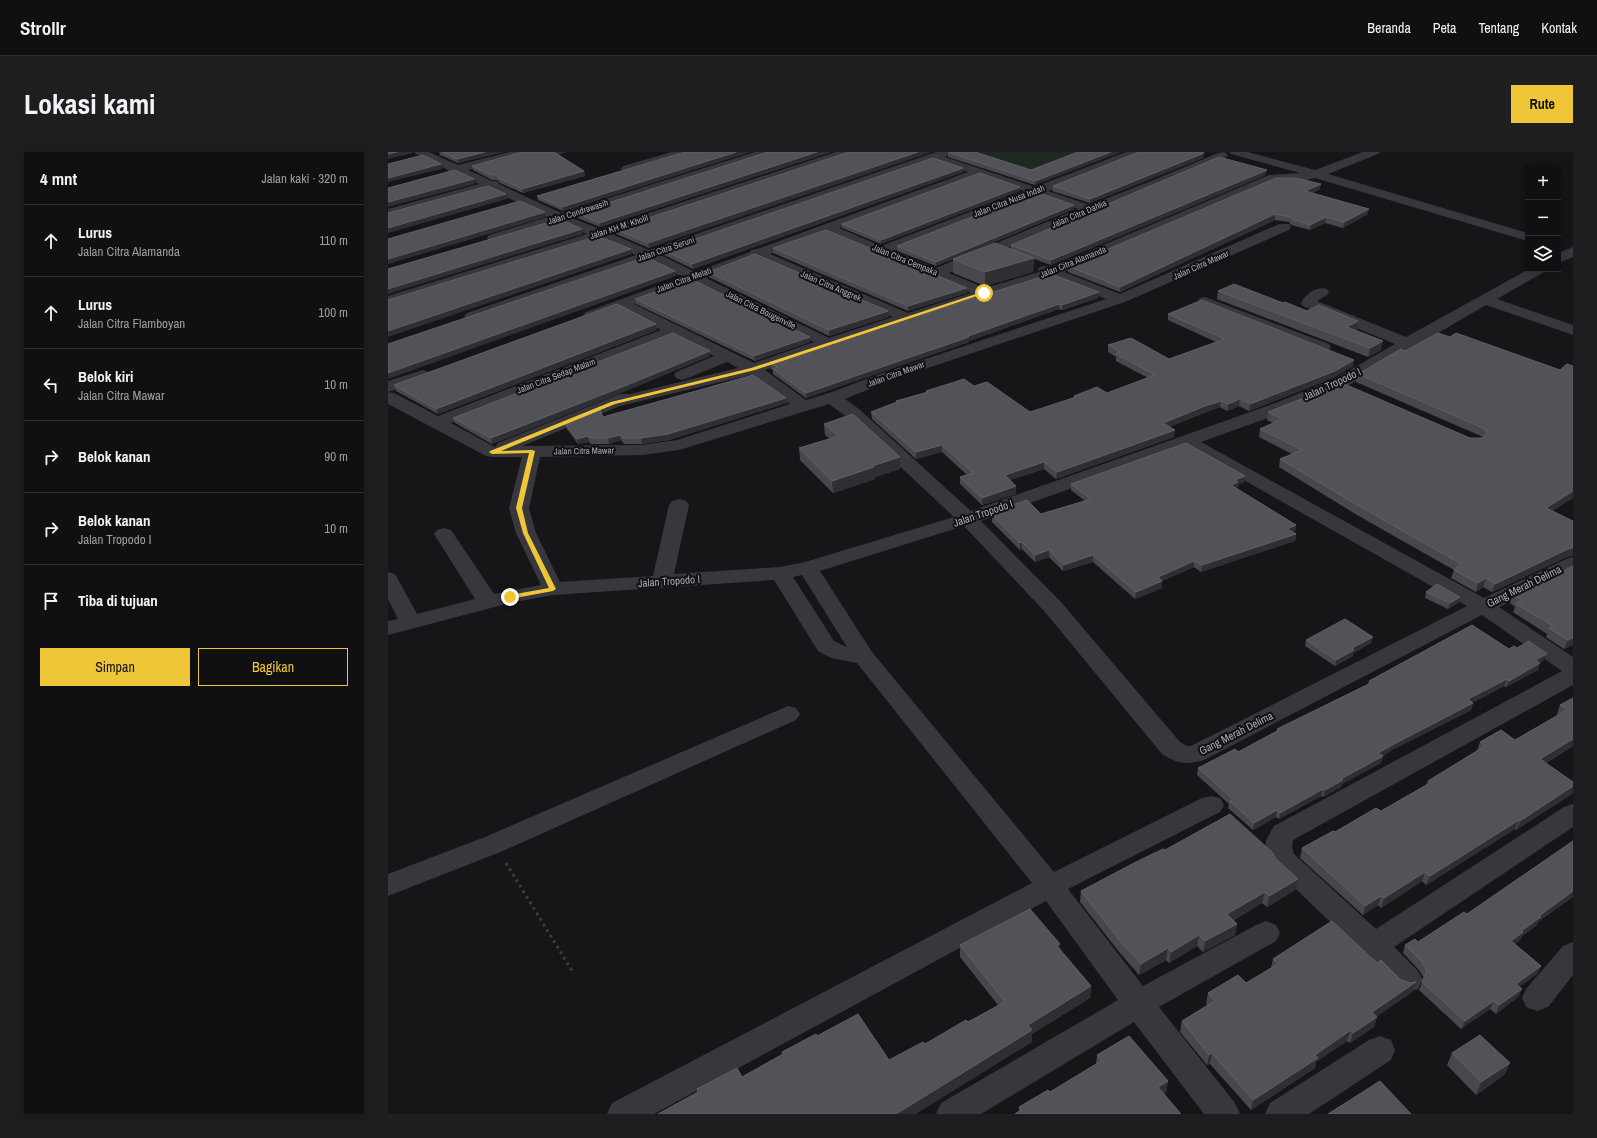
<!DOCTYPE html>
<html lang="id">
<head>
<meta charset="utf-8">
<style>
  :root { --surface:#101012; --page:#1e1e20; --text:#f1f3f6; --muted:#9c9d9f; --line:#303032; --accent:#efc637 }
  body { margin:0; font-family:"Archivo Narrow",sans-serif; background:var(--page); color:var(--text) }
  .controls { position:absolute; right:12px; top:12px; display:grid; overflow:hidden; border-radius:0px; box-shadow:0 2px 10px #0003 }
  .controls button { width:36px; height:36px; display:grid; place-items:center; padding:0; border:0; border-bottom:1px solid var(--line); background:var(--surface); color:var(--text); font:20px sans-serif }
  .stop { position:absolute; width:12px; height:12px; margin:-9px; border:3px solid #efc637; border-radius:50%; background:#fff }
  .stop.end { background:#efc637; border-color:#fff; box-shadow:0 1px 4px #0008 }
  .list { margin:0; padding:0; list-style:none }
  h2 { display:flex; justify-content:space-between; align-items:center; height:52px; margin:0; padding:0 16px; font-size:17px }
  h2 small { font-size:13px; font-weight:400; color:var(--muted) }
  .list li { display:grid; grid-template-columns:26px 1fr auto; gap:12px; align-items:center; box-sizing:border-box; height:72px; padding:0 16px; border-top:1px solid var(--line) }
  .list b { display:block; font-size:15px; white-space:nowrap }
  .list p { margin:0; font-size:13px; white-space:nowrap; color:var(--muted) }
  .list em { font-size:13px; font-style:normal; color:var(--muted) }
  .actions { display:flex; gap:8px; padding:12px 16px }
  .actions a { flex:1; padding:9px 0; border:1px solid var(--accent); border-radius:0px; text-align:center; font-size:14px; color:var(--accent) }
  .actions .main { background:var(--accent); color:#111 }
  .icon { flex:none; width:22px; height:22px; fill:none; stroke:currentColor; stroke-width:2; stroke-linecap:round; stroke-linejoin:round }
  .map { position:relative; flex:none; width:1185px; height:962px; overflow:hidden; border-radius:0px }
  header { display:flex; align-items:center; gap:24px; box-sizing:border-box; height:56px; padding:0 20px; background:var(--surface); border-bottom:1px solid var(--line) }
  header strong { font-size:19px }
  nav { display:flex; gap:22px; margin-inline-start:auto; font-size:14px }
  .intro { display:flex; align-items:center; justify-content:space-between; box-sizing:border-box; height:96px; padding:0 24px }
  h1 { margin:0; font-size:28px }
  .button { padding:10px 18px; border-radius:0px; background:var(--accent); color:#111; font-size:14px; font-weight:700 }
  main { display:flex; gap:24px; padding:0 24px }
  aside { flex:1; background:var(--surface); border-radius:0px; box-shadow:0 2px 10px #0003 }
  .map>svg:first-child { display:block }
  .green { fill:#202822 }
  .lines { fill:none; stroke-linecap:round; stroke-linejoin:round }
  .path { stroke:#3d3e44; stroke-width:3; stroke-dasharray:2.5 4; stroke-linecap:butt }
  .minor { fill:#37373d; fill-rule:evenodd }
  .wall { fill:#47474d }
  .shaded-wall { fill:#2f2f33 }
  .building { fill:#525258; stroke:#5f6067 }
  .route { fill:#efc637 }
  .labels { text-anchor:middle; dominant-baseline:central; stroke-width:4; stroke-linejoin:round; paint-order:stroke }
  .far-street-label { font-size:9px; fill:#a8abb7; stroke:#111113 }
  .street-label { font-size:11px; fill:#a8abb7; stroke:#111113 }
</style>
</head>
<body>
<header>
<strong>Strollr</strong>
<nav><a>Beranda</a><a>Peta</a><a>Tentang</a><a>Kontak</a></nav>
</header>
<div class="intro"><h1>Lokasi kami</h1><a class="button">Rute</a></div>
<main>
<aside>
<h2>4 mnt<small>Jalan kaki · 320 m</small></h2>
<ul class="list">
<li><svg class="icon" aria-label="ahead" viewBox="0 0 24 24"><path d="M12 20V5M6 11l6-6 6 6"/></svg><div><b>Lurus</b><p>Jalan Citra Alamanda</p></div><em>110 m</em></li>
<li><svg class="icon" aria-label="ahead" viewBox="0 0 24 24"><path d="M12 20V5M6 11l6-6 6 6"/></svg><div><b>Lurus</b><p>Jalan Citra Flamboyan</p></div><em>100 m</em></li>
<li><svg class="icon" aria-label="left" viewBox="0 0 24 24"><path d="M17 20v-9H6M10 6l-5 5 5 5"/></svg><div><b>Belok kiri</b><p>Jalan Citra Mawar</p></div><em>10 m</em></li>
<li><svg class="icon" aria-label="right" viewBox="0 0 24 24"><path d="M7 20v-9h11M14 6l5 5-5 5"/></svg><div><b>Belok kanan</b></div><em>90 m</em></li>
<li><svg class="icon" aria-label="right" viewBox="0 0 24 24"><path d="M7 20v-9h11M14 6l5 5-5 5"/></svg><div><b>Belok kanan</b><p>Jalan Tropodo I</p></div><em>10 m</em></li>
<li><svg class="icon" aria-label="arrive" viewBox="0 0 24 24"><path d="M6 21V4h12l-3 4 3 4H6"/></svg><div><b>Tiba di tujuan</b></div></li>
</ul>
<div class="actions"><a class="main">Simpan</a><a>Bagikan</a></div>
</aside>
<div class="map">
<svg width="1185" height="962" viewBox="0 0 1185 962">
  <rect width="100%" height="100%" fill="#161618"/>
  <path class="green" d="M589,0H701L643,21Z"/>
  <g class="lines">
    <path class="path" d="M118,711L186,822"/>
    <g class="minor">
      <path d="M26,0H41L70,13L121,0H140L138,2L80,18L104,29H109L111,32L173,61L367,0H385L383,2L184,66L212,77L448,0H466L464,2L224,82L261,98L548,0H561L560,3L557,5L647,35L738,0H755L753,2L660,39L702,53L763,29L830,1L836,0L840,3L838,5L561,121L597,136L651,120L650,118L652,115L657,114L663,115L881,23L912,21L843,2L841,0H860L927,18L975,0H992L990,2L940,22L1140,81V89L927,26L913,29L887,30L676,120L732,142L891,72H901L903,75L901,78L737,150L504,228L457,247L471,257L583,359L890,250L946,227L1007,192L915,154L913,151C918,142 928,134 939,137L941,140L939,143L929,149L1018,185L1141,117H1158L1156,120L1109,147L1185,173V183L1098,153L958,235L902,258L813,290L1096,446L1178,407L1185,405V419L1111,455L1185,505V533L905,688L904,695L906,702L988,777L1176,655L1185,652V675L1006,795L1030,819L1035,828L1030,837L1020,840L1010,837L964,791L886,716L879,702L877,695L878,688L886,674L1174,519L1094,463L816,608C798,613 790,612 774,602L657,460L576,374L432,419L484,500L666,720L814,646L823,644L832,646L836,653L832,660L680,737L755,834L868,773L878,769L888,773L892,781L888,789L771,855L847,951L852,962H816L746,870L593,962H548L553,951L730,848L658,749L266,962H219L224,951L644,731L469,511L443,506L430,499L386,428L165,443L122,451L0,483V469L10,467L0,447V420L7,422L29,462L87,447L46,382L49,378L56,376L63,378L106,442L153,433L128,381L121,356L134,305H104L98,304L0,252V229L35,218L41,220L43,223L41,226L0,240L6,241L50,264L273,178L232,157L208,166L203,168L198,166L195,163L198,160L294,125L260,108L89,167L84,169L79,167L76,164L79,161L248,103L211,87L0,153V144L199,82L171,70L111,89H101L99,86L101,83L160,65L101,37L0,65V57L91,32L68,21H62L60,18L28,2ZM545,9L580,20L369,97L363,98L362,100L307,120L273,103ZM592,24L636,39L493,94L451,76ZM648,43L690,57L548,116L505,99ZM439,81L583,141L520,161L382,102ZM369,107L505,165L441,186L318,126ZM662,125L718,147L492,222L438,242L418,248L377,218L446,194ZM305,130L426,190L366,211L246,152ZM286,184L326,204L288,220L286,223L288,226L294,228L300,226L339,210L350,216L242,242H232L110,291L107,295L63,271ZM362,223L402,252L289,288L254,293L134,294L232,254ZM441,252L459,265L566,365L417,410L392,415L286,422L301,353L298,349L291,347L284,349L281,353L265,424L172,430L148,381L141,356L152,305L254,303L291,298ZM797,295L1079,454L803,594H799L792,590L673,450L593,369ZM414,423L459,495L446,489L405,425Z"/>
      <path d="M284,0H303L301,2L239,21L235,20L233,17L235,14Z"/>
      <path d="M1185,95V105L1170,111V101Z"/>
      <path d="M817,145L941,192L943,195L941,198L935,200L929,198L812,152L810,149L812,146Z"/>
      <path d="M400,554L408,556L412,562L408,568L115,699L0,744V722L97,685Z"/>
      <path d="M1185,790V823L1160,855L1149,859L1138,855L1134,846L1138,837L1175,794Z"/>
      <path d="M992,884L1003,888L1007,898L1003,908L921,962H877L882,951L981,888Z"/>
    </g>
  </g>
  <g class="wall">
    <path d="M51,0H115L70,11L52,3Z"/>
    <path d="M297,0H362L175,59L150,48L149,44Z"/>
    <path d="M380,0H443L212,75L190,66L189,61Z"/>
    <path d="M461,0L261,96L228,82L227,77Z"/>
    <path d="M560,0L643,18L690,0L647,33L560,5Z"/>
    <path d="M170,3L196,19L197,24L135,41L112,31L109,28H104L85,18L84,14Z"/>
    <path d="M815,6L702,51L664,39L665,34Z"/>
    <path d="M575,16V20L305,117L276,103L275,98Z"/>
    <path d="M878,23L663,113L646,107L645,120L597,134L565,121V107L548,114L509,99V94L686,53V57L573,104L623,97V93Z"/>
    <path d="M932,37L924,41L980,62L955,76L937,71L922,78L903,73L901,70L887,68L732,140L680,120V114Z"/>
    <path d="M632,39L493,92L454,76V72Z"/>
    <path d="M385,96L579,141L520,159L385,101Z"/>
    <path d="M320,120L501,165L441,184L321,125Z"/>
    <path d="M663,122L710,146L674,158L671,157L581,189V190L418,246L385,222V218L383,217V212Z"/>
    <path d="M830,139L895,151L969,178H968L993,198L980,205L829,147Z"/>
    <path d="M247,147L422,185V190L367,209L248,152Z"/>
    <path d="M780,162L965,214L945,226L861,259L851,254L839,259L832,255L816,261L781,275L786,285L668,327L656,317L622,328L628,334V342L594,353L572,332V325L579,323L554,300L528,307L484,267L483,260L508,251V249L538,241V239L586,234L642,260L686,246V244L719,241L760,226L728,209V205L720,200V193L781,207L828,190L780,168Z"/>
    <path d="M269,178L50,262L8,239L6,233Z"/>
    <path d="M1062,185L1172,218L1185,214V346L1164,359L1177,406L1104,440L1095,435L1088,440L1063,426L1066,418L969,363L891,315L892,307L904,302L871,285L872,277L885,271L879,268L880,260L1082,286H1095L1093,284L968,230L970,222L1017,199Z"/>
    <path d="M322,204L235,240L104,292L67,271L65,266Z"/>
    <path d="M398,246L399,251L281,288L254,292H236L233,288L221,292H203L201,290L190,292L179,277L177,272L215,265Z"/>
    <path d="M436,272L512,317L487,325V327L445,341L412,308L411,296L442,287L437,283Z"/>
    <path d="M857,324L856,330L850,333L849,336L848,337L908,373L907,379L905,380L908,382L907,389L813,420L806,415L774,429V436L747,447L705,410L675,419L661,405L647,410L634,397L632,398L604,370V363H607V359L653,362L697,349L683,338V332Z"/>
    <path d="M1185,414V493L1176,497L1158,485L1159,482L1125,460L1127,455L1122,451L1125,443Z"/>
    <path d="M1038,440L1070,451L1060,457L1037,446Z"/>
    <path d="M918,488L983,491L965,501V504L947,514L917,494Z"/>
    <path d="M1129,496L1156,508L1151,511L1150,518L1118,535L1116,534L1084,551H1085L1083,558L1004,598L995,604L993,611L954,632L953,635L935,645L933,644L891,667L888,665L865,678L840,656L841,652L809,623L810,616L850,600L889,580V577L980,532L981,529L1121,497Z"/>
    <path d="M1185,546V594L1158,611L1185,630V639L1184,642L1128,678L1127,677L1038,733L1034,729L993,756L990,753L975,763L912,706L914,696L947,680L993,659L1038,633L1040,629L1089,599L1092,590L1127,588L1170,563L1169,562L1172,553Z"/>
    <path d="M1185,689V745L1151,769L1149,773L1134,784L1132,788L1127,792L1153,814L1149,822L1131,835L1134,837L1130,845L1108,862L1102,857L1073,877L1031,838L1036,826L1031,818L1015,801L1017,793L1030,790L1079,762Z"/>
    <path d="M777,698L907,738L879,755L874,751L846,768L849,772L847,783L815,800L809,794L781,811L778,808L751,823L732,801L692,750L693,739Z"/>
    <path d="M572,793L672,797L703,834L702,846L644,882V890L310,941L309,937L354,925L394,903V900L429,884L501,908L537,892L580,870L610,853L572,805Z"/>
    <path d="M885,807L989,811L1024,840L989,864L986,875L962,891L959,889L928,910L927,916L863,958L822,912L819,913L792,880L794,869L819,853L818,852L820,841L858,831L883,816Z"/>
    <path d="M1064,901L1122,911L1116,923L1088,943L1059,913Z"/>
    <path d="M709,903L780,929L778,940L776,942L631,959V955L662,940L708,912Z"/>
  </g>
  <g class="shaded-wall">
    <path d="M9,0H25V1L0,7V2Z"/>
    <path d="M97,0H115L70,11L69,7Z"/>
    <path d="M165,0H179L166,4Z"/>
    <path d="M348,0H362L175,59L174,55Z"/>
    <path d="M429,0H443L212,75L211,71Z"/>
    <path d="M530,0H544L261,96L260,91Z"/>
    <path d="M723,0H734L647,33V29Z"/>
    <path d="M816,1L815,6L702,51V47Z"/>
    <path d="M53,12L54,17L0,30V26Z"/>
    <path d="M575,16V20L305,117L304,112Z"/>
    <path d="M879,18L878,23L663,113V108Z"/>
    <path d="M196,19L197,24L135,41L134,37Z"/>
    <path d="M86,27L87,32L0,55V50Z"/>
    <path d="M933,32L932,37L916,44L917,39Z"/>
    <path d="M632,35V39L493,92V88Z"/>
    <path d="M118,42L119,47L0,81V76Z"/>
    <path d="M686,53V57L548,114V110Z"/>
    <path d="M981,57L980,62L955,76L956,70Z"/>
    <path d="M157,60L158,65L0,112V107Z"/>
    <path d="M887,62V68L732,140V135Z"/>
    <path d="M938,65L937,71L922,78V73Z"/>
    <path d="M194,77L195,82L0,142V137Z"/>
    <path d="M243,97L244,102L0,185V179Z"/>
    <path d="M646,106L645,120L597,134V120Z"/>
    <path d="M287,119L288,124L0,227V221Z"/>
    <path d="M579,136V141L520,159V154Z"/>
    <path d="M711,140L710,146L674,158V153Z"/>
    <path d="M671,152V157L581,189V190L418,246V241Z"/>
    <path d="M500,159L501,165L441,184V178Z"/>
    <path d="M970,169L969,178L958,183L959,175Z"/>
    <path d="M268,172L269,178L50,262L48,257Z"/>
    <path d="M422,185V190L367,209L366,204Z"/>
    <path d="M995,189L993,198L980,205L982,196Z"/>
    <path d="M322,199V204L235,240L104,292L103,286Z"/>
    <path d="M966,208L965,214L945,226L861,259L862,252Z"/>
    <path d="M398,246L399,251L281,288L254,292L253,286Z"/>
    <path d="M852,247L851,254L839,259L840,252Z"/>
    <path d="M833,249L832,255L816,261L774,278L775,271L817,254Z"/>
    <path d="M787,278L786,285L668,327L669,320Z"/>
    <path d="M232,283L233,288L221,292L220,286Z"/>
    <path d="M200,284L201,290L190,292L189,287Z"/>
    <path d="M554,293V300L528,307V300Z"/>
    <path d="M512,305V317L487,325V327L445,341L444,329L484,314Z"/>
    <path d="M656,310V317L617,330V323Z"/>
    <path d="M857,324L856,330L850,333L849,336L842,340L843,333L847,328Z"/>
    <path d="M628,334V342L594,353V346Z"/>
    <path d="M1185,339V346L1156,364L1158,356Z"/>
    <path d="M908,373L907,379L898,383L899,377Z"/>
    <path d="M908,382L907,389L813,420L814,413Z"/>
    <path d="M634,390V397L632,398V391Z"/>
    <path d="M1185,396V404L1177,406L1104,440L1107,432L1180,397Z"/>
    <path d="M661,398V405L647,410V403Z"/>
    <path d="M705,403V410L675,419V413Z"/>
    <path d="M806,409V415L774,429V436L747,447L748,440L770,425Z"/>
    <path d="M1098,426L1095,435L1088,440L1090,431Z"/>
    <path d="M1072,445L1070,451L1060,457L1062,451Z"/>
    <path d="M985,485L983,491L965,501V504L947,514L948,508L964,496Z"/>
    <path d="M1185,486V493L1176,497L1180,488Z"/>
    <path d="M1159,502L1156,508L1144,515L1147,508Z"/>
    <path d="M1152,511L1150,518L1118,535L1121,529Z"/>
    <path d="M1119,527L1116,534L1078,554L1080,547Z"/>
    <path d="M1085,551L1083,558L1004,598L994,605L995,604L993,611L954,632L953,635L935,645L937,638L990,601L1006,592Z"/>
    <path d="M1185,587V594L1149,616L1152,607Z"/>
    <path d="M1185,634V639L1184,642L1128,678L1132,669Z"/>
    <path d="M935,637L933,644L891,667L892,661Z"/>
    <path d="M889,658L888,665L865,678L866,671Z"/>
    <path d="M1131,668L1127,677L1038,733L1042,724Z"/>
    <path d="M1037,720L1034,729L993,756L996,746Z"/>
    <path d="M910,727L907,738L879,755L881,744Z"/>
    <path d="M1185,739V745L1151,769L1149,773L1134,784L1132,788L1120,797L1123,789L1133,779L1151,764Z"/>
    <path d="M877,740L874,751L837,773L839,762Z"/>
    <path d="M993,744L990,753L975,763L977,754Z"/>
    <path d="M849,772L847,783L815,800L817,789Z"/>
    <path d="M811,783L809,794L781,811L783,800Z"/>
    <path d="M672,792L671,804L669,794Z"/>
    <path d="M780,796L778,808L751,823L753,812Z"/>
    <path d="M1153,814L1149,822L1124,840L1128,832Z"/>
    <path d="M1028,830L1024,840L981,870L984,860Z"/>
    <path d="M703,834L702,846L644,882V890L528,962H508L640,873Z"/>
    <path d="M1134,837L1130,845L1108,862L1111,853Z"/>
    <path d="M1106,849L1102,857L1073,877L1077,869Z"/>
    <path d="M989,865L986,875L962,891L965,881Z"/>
    <path d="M963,878L959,889L928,910L927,916L863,958L865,948L927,903Z"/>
    <path d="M824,901L822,912L819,913L821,903Z"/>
    <path d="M1122,911L1116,923L1088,943L1093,930Z"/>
    <path d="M780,929L778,940L768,947L770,935Z"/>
  </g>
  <g class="building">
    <path d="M0,0H9L0,2Z"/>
    <path d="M54,0H97L69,7Z"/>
    <path d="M134,0H166L196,19L134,37L111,26L108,23H103L84,14Z"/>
    <path d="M297,0H348L174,55L149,44Z"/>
    <path d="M380,0H429L211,71L189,61Z"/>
    <path d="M461,0H530L260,91L227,77Z"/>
    <path d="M560,0H587L643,18L690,0H723L647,29Z"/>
    <path d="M751,0H812L816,1L702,47L665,34Z"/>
    <path d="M35,3L53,12L0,26V12Z"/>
    <path d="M831,5L879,18L663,108L623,93Z"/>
    <path d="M545,6L575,16L304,112L275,98Z"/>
    <path d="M67,18L86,27L0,50V36Z"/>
    <path d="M592,21L632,35L493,88L454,72Z"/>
    <path d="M888,26H908L933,32L917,39L981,57L956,70L938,65L922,73L904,67L902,65L887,62L732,135L680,114Z"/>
    <path d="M100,34L118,42L0,76V61Z"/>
    <path d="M648,40L686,53L548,110L509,94Z"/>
    <path d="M132,49L157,60L0,107V87Z"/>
    <path d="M172,67L194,77L0,137V117Z"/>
    <path d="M438,78L579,136L520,154L385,96Z"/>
    <path d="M210,84L243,97L0,179V148Z"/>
    <path d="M607,91L646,106L597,120L565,107Z"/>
    <path d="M367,102L500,159L441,178L320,120Z"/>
    <path d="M258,105L287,119L0,221V192Z"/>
    <path d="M663,122L711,140L674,153L671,152L580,184L581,185L418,241L385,217L390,215L383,212L446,190Z"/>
    <path d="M303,127L422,185L366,204L247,147Z"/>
    <path d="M846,132L895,151L897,150L919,159L931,153L970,169L959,175L995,189L982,196L830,139Z"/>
    <path d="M814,148L966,208L947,219L862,252L852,247L840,252L833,249L817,254L775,271L787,278L669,320L656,310L617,323L628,334L594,346L572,325L585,321L554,293L528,300L483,260L509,250L508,249L540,240L538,239L576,227L586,234L599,230L642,260L688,245L686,244L709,235L719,241L767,223L728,202L732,200L720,193L743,186L781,207L837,187L780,162Z"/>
    <path d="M229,152L268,172L48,257L6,233Z"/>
    <path d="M285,181L322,199L234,235L103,286L65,266Z"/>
    <path d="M1050,181L1062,185L1068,181L1172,218L1179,212L1185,214V339L1158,356L1185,369V396L1180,397L1107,432L1098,426L1090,431L1066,418L1073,412L971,354L892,307L914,298L872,277L894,267L880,260L954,231L1082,286H1095L1099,281L1095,276L970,222L1013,197L1017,199Z"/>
    <path d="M365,223L398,246L280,282L253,286H235L232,283L220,286H202L200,284L189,287L177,272L212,258L215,265Z"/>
    <path d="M465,262L512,305L484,314L486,315L444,329L411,296L451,284L436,272Z"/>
    <path d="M798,291L857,324L847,328L850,330L843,333L908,373L899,377L908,382L814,413L806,409L770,425L774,429L748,440L705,403L675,413L661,398L647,403L634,390L632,391L604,363L610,362L607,359L639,348L653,362L703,347L683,332Z"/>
    <path d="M1185,414V486L1180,488L1161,476L1165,474L1128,452L1134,448L1125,443Z"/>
    <path d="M1049,432L1072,445L1062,451L1038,440Z"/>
    <path d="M957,467L985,485L964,496L966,498L948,508L918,488Z"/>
    <path d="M1084,473L1121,497L1126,494L1129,496L1141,489L1159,502L1147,508L1152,511L1121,529L1119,527L1080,547L1085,551L1006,592L990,601L995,604L953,627L955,628L937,638L935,637L892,661L889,658L866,671L842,649L845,647L810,616L847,597L850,600L891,578L889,577L983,531L981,529Z"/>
    <path d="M1185,546V587L1152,607L1185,630V634L1132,669L1131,668L1042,724L1037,720L996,746L993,744L977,754L914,696L945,679L947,680L988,656L993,659L1042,631L1040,629L1097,594L1092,590L1113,578L1127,588L1179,558L1172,553Z"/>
    <path d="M842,662L885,701L887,706L910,727L881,744L877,740L839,762L849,772L817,789L811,783L783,800L780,796L753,812L733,790L693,739L746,711L775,697L777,698Z"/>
    <path d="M1185,689V739L1151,764L1153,765L1133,779L1135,780L1123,789L1153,814L1128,832L1134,837L1111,853L1106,849L1077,869L1034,830L1039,819L1034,810L1017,793L1027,787L1030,790L1076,760L1079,762Z"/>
    <path d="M642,757L672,792L669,794L703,834L640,873L644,878L508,962H270L310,940L309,937L349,916L354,925L395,902L394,900L428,882L429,884L470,862L501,908L535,890L537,892L578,868L580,870L617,850L572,793Z"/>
    <path d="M944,769L989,811L993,808L1013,828L1023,831L1028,830L984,860L989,865L965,881L963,878L927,903L930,906L865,948L824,901L821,903L794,869L827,849L820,841L850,823L858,831L890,812L885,807Z"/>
    <path d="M1092,883L1122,911L1093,930L1064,901Z"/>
    <path d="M741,884L780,929L770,935L793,962H627L633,958L631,955L660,938L662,940L713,909L709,903Z"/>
    <path d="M992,929L1023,962H940Z"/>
  </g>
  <path class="route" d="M594,140L598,141L367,218L227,252L113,299L144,298L147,299L134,356L140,381L168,437L165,439L122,447L118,445L122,443L161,436L135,381L128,356L141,301L104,302L101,300L102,299L223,250L363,216Z"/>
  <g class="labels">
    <g class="far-street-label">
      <text transform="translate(621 49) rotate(-21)">Jalan Citra Nusa Indah</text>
      <text transform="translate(190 60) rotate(-18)">Jalan Cendrawasih</text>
      <text transform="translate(691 62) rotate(-23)">Jalan Citra Dahlia</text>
      <text transform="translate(231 75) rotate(-18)">Jalan KH M. Kholil</text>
      <text transform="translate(278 97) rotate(-19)">Jalan Citra Seruni</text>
      <text transform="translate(517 108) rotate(22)">Jalan Citra Cempaka</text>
      <text transform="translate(685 110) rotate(-22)">Jalan Citra Alamanda</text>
      <text transform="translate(813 113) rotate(-24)">Jalan Citra Mawar</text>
      <text transform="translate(296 128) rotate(-20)">Jalan Citra Melati</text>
      <text transform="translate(443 134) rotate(23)">Jalan Citra Anggrek</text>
      <text transform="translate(373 158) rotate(26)">Jalan Citra Bougenville</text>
      <text transform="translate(508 222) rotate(-20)">Jalan Citra Mawar</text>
      <text transform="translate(168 224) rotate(-21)">Jalan Citra Sedap Malam</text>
      <text transform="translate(196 299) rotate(-1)">Jalan Citra Mawar</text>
    </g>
    <g class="street-label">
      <text transform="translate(944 232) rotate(-25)">Jalan Tropodo I</text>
      <text transform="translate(595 361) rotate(-19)">Jalan Tropodo I</text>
      <text transform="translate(281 429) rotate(-4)">Jalan Tropodo I</text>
      <text transform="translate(1136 434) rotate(-26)">Gang Merah Delima</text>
      <text transform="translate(848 581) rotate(-27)">Gang Merah Delima</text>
    </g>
  </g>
</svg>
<div class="controls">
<button>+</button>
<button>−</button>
<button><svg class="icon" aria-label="layers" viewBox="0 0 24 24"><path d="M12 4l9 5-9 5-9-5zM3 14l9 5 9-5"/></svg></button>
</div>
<div class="stop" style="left:596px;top:141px"></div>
<div class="stop end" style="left:122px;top:445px"></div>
</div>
</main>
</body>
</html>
